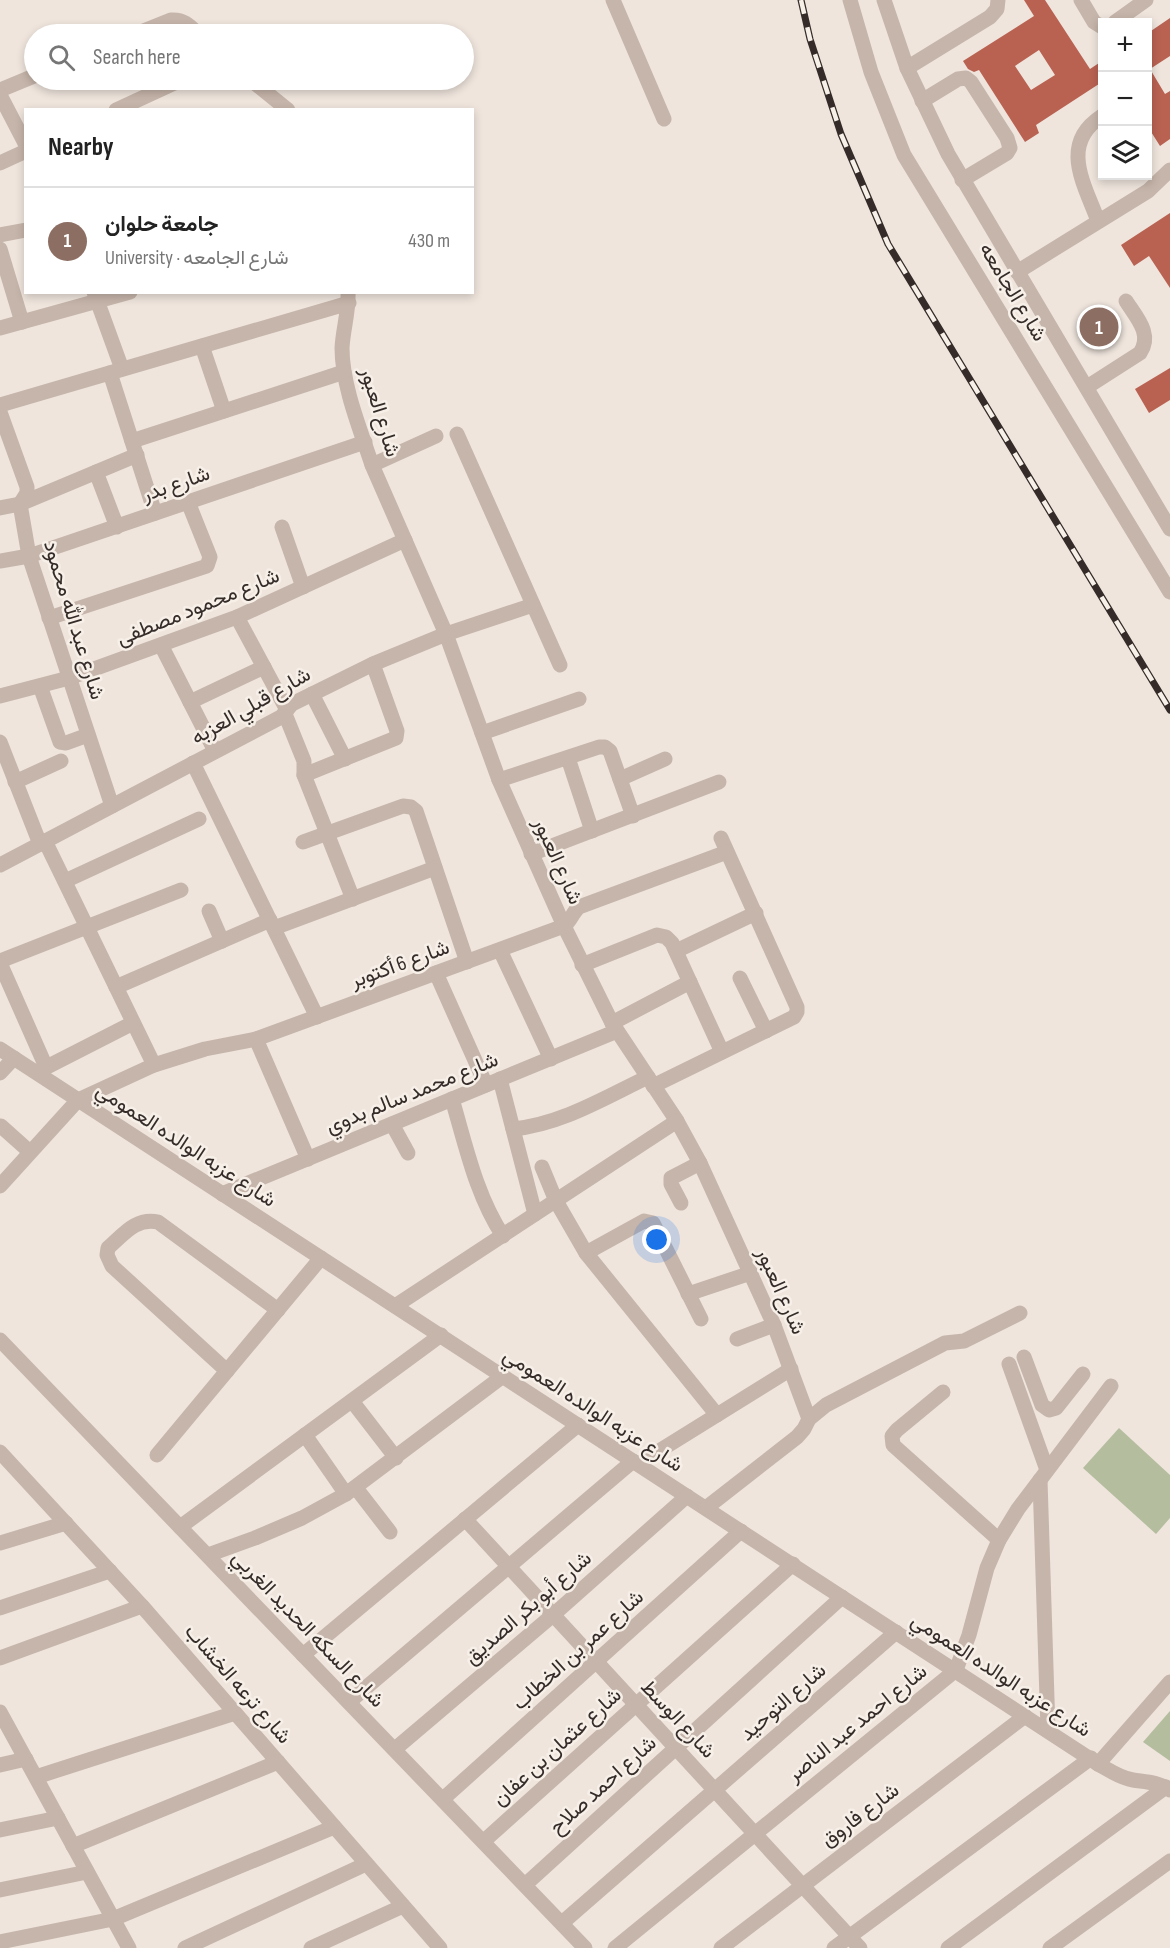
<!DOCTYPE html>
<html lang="en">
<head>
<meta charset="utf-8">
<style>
  :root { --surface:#fff; --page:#f6f6f6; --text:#222; --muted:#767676; --line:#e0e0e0; --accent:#235251 }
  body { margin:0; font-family:"Sofia Sans Condensed",Vazirmatn,sans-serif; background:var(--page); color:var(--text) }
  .controls { position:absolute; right:18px; top:18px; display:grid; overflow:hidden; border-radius:0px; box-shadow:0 3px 9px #0003 }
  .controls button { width:54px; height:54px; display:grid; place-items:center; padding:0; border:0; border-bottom:2px solid var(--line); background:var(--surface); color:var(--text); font:30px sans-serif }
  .you { position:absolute; left:657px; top:1240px; width:21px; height:21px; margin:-15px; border:4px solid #fff; border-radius:50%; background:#1a73e8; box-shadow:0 0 0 9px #1a73e833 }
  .badge { display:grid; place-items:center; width:39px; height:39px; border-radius:50%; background:var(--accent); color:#fff; font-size:20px; font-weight:700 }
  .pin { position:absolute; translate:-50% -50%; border:3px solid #fff; box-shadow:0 2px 6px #0006 }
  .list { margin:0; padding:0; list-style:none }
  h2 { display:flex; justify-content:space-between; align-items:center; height:78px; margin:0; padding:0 24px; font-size:26px }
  h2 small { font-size:20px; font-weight:400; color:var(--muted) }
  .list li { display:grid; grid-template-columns:39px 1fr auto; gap:18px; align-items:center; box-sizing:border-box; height:108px; padding:0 24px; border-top:2px solid var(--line) }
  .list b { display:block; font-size:22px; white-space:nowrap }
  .list p { margin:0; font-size:20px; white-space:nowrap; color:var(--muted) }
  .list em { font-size:20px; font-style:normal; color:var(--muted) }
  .icon { flex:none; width:33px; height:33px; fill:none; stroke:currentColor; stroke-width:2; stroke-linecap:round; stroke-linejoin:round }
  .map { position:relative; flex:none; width:1170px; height:1948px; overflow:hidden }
  .search { position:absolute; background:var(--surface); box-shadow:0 3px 9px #0003; left:24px; top:24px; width:450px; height:66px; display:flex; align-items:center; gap:15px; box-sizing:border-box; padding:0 21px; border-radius:33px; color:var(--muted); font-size:22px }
  .panel { position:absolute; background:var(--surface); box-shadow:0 3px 9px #0003; left:24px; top:108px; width:450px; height:186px; border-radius:0px }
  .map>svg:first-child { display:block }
  .green { fill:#b5bd9f }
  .building { fill:#b96252; fill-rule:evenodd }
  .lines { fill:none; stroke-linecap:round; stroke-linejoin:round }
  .minor { stroke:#c6b5aa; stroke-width:15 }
  .rail-casing { stroke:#352c29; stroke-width:7 }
  .rail { stroke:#f7f0e9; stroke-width:4.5; stroke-dasharray:14; stroke-linecap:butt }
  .labels { text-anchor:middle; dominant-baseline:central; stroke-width:5; stroke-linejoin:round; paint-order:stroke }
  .street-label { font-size:21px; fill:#352c29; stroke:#f7f0e9 }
</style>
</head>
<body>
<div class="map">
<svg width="1170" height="1948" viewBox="0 0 1170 1948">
  <rect width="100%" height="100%" fill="#efe5dd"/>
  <g class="green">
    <path d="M1119,1428L1170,1475V1518L1156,1534L1083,1468Z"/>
    <path d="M1170,1711V1761L1143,1742Z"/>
  </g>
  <g class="building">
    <path d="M1024,0H1045L1090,69L1102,61V82L1036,125L1039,133L1025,142L979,70L974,72L968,69L963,61L1034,16ZM1039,50L1055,75L1031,90L1015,66Z"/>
    <path d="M1170,18V56L1150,69L1165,94L1170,91V139L1160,146L1148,127V33Z"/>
    <path d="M1170,213V288L1149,256L1134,266L1121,245Z"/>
    <path d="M1170,368V400L1149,413L1135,389Z"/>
  </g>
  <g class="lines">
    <g class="minor">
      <path d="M613,0L664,119"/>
      <path d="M850,0L871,72L904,155L1170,592"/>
      <path d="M884,0L907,68L948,154L1170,529"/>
      <path d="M1081,0L1094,22L1102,27"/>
      <path d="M1115,22L1146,0"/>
      <path d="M136,34L171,20C184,19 190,26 198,34"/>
      <path d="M907,68L990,17L997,9L998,0"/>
      <path d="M251,80L288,110"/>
      <path d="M0,90L34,76"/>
      <path d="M0,95L26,145"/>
      <path d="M922,101L958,79L966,78L971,82L1007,138L1010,148L1007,153L962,180"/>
      <path d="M116,110L181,80"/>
      <path d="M0,163L26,151"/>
      <path d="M1098,221C1084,183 1059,144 1102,116"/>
      <path d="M0,235L26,230"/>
      <path d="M0,249L22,322"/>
      <path d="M1017,272L1148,191L1170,170"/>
      <path d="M94,292L122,369"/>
      <path d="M348,292C349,311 343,329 342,348C342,385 360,429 372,465L446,634L499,780L564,926L612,1023L677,1121L700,1163L774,1325L809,1419"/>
      <path d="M0,328L130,292"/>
      <path d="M202,346L224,411"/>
      <path d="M110,373L155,513"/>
      <path d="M1087,387L1140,353C1153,334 1136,317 1126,301"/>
      <path d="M0,405L349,303"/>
      <path d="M0,412L27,487V493L20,504L29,556L112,806"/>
      <path d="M457,434L560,665"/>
      <path d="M132,441L344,372"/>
      <path d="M372,465L436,436"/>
      <path d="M96,472L117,527"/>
      <path d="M0,508L20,504L137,455"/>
      <path d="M282,527L303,587"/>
      <path d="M0,561L29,556L365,442"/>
      <path d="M237,617L287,710"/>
      <path d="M49,618L207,566L210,557L188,502"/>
      <path d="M161,645L215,751"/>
      <path d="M40,686L60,742L66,743L88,735"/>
      <path d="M312,694L345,759"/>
      <path d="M0,696L69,678L237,617L405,540"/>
      <path d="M190,702L264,667"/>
      <path d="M285,714L304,761V775L353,899"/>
      <path d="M482,733L579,699"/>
      <path d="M0,742L40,844"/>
      <path d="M568,758L592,831"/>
      <path d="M193,763L317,1017"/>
      <path d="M304,775L396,738L397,731L373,664"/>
      <path d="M620,779L665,759"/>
      <path d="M499,780L599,747H605L610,751L633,816"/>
      <path d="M15,782L61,761"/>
      <path d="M45,841L154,1065"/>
      <path d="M303,842L403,806L411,807L416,811L467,962"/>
      <path d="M531,854L719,782"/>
      <path d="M0,865L281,717L292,704L373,664L446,634L533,605"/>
      <path d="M65,881L199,819"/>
      <path d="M209,911L222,941"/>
      <path d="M274,928L435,868"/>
      <path d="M500,950L551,1059"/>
      <path d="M676,951L756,913"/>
      <path d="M0,961L181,890"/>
      <path d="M0,963L46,1067"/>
      <path d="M582,965L657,935L666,937L672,943L722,1052"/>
      <path d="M436,973L486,1085"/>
      <path d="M740,978L766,1031"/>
      <path d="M116,987L270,920"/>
      <path d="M612,1023L690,982"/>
      <path d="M256,1039L308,1159"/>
      <path d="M0,1049L1098,1764C1109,1770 1120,1778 1133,1780C1146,1782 1158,1782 1170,1790"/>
      <path d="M37,1072L133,1023"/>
      <path d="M0,1073L14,1058"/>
      <path d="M500,1079L535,1214"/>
      <path d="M653,1086L794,1017L797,1012V1007L721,838"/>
      <path d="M452,1099C466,1146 476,1195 503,1236"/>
      <path d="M392,1124L408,1153"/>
      <path d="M1,1126L30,1152"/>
      <path d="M513,1129C562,1124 604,1098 648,1077"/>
      <path d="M542,1167L556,1201L586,1253L717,1415"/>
      <path d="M0,1186L78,1100L154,1065L205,1049L256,1039L564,926C571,921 572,913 579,907L727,852"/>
      <path d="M222,1194L617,1031"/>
      <path d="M681,1203L671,1184V1178L700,1163"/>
      <path d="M586,1253L644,1221L653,1223L701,1319"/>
      <path d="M688,1294L751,1273"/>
      <path d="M395,1306L677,1121"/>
      <path d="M737,1339L774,1325"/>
      <path d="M0,1340L585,1948"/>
      <path d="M1024,1357L1042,1405L1049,1410L1056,1408L1083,1374"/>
      <path d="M1009,1364L1047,1470"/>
      <path d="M227,1371L112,1266L107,1255L108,1248C123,1235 136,1217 158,1222L278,1310"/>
      <path d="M943,1392L897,1430L892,1436L893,1445L999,1540"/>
      <path d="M352,1401L396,1458"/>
      <path d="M305,1435L346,1494"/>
      <path d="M0,1452L142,1606L440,1948"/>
      <path d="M157,1455L321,1258"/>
      <path d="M638,1464L791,1369"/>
      <path d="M1040,1480L1048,1730"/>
      <path d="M356,1488L390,1532"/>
      <path d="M706,1508L797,1437L804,1429L809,1419L826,1405L945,1343L964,1341L1020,1313"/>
      <path d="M465,1519L860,1948"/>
      <path d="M180,1527L441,1335"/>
      <path d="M0,1543L66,1523"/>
      <path d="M208,1555L255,1538L302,1518L346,1494L503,1376"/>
      <path d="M0,1608L110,1571"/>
      <path d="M303,1655L578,1425"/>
      <path d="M0,1658L142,1606"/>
      <path d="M349,1702L633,1461"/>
      <path d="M0,1712L129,1948"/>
      <path d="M395,1749L553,1615L687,1496"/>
      <path d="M1098,1764L1170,1682"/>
      <path d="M0,1765L26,1759"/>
      <path d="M36,1777L235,1713"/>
      <path d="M443,1799L741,1531"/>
      <path d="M0,1830L58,1818"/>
      <path d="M484,1841L793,1564"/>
      <path d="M73,1846L278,1762"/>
      <path d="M526,1884L842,1597"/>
      <path d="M0,1890L87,1872"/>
      <path d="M562,1923L896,1632"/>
      <path d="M0,1942L113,1919L334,1827"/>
      <path d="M185,1948L366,1864"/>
      <path d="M311,1948L403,1906"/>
      <path d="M615,1948L956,1670L969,1635L987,1568L999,1540L1018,1509L1111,1386"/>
      <path d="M721,1948L1025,1716"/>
      <path d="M834,1948L1091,1758"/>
      <path d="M948,1948L1166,1787"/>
      <path d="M1050,1948L1170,1861"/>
    </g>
    <defs>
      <path id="rail" d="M801,0L810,39L841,134L888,244L1170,710"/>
    </defs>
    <use href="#rail" class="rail-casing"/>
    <use href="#rail" class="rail"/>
  </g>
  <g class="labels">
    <g class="street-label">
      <text transform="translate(1013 292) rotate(59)">شارع الجامعه</text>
      <text transform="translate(380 412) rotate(73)">شارع العبور</text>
      <text transform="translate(176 484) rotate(-19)">شارع بدر</text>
      <text transform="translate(198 607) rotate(-22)">شارع محمود مصطفى</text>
      <text transform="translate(74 620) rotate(73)">شارع عبد الله محمود</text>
      <text transform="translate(251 706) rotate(-30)">شارع قبلي العزبه</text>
      <text transform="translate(558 861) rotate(66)">شارع العبور</text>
      <text transform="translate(400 964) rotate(-20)">شارع 6 أكتوبر</text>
      <text transform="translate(412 1093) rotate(-22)">شارع محمد سالم بدوي</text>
      <text transform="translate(186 1145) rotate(33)">شارع عزبه الوالده العمومي</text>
      <text transform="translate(781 1291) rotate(66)">شارع العبور</text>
      <text transform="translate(593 1410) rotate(33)">شارع عزبه الوالده العمومي</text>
      <text transform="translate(528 1608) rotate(-41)">شارع أبو بكر الصديق</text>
      <text transform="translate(308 1629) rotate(46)">شارع السكه الحديد الغربي</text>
      <text transform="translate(578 1650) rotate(-42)">شارع عمر بن الخطاب</text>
      <text transform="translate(1001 1675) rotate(33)">شارع عزبه الوالده العمومي</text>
      <text transform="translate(238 1684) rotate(49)">شارع ترعه الخشاب</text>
      <text transform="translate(783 1702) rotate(-41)">شارع التوحيد</text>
      <text transform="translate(678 1719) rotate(47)">شارع الوسط</text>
      <text transform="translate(857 1723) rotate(-39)">شارع احمد عبد الناصر</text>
      <text transform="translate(557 1747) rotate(-42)">شارع عثمان بن عفان</text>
      <text transform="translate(603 1785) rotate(-42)">شارع احمد صلاح</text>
      <text transform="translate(860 1815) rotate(-37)">شارع فاروق</text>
    </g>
  </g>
</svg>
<div class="controls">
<button>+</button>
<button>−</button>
<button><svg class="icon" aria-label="layers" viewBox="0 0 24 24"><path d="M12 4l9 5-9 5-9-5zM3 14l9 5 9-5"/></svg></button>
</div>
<div class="you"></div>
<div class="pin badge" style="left:1099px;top:327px;background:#8d6e63">1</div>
<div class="search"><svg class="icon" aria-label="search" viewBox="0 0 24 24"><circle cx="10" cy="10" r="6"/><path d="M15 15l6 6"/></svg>Search here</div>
<section class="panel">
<h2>Nearby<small></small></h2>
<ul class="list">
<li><span class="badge" style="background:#8d6e63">1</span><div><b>جامعة حلوان</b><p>University · شارع الجامعه</p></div><em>430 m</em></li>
</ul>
</section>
</div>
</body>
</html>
